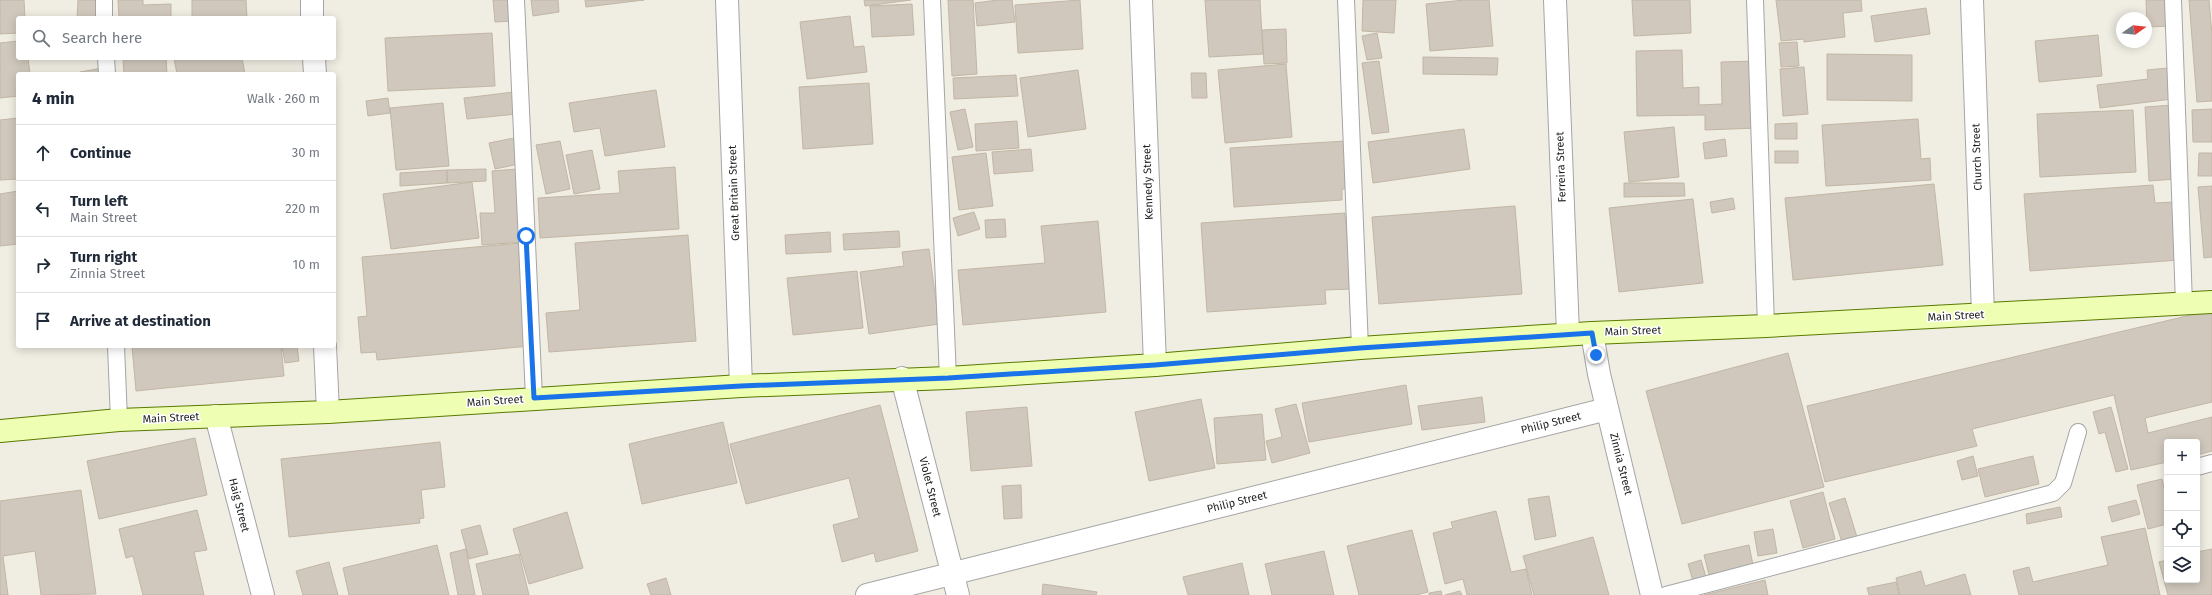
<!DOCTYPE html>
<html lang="en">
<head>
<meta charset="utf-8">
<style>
  :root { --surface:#fff; --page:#f6f6f7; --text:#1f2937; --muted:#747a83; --line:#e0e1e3 }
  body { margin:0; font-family:"Fira Sans",sans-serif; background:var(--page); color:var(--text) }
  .controls { position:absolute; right:12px; bottom:12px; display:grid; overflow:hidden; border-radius:4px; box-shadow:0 2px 10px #0003 }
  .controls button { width:36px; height:36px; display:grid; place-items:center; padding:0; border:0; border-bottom:1px solid var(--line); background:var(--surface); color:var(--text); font:20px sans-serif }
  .compass { position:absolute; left:2116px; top:12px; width:36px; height:36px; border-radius:50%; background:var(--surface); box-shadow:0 2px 10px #0003; rotate:76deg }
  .stop { position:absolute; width:12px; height:12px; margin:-9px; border:3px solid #1a73e8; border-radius:50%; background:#fff }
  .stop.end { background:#1a73e8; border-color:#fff; box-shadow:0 1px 4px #0008 }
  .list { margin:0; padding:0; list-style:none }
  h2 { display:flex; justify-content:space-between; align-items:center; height:52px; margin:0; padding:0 16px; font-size:17px }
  h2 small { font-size:13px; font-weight:400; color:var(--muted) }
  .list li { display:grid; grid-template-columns:26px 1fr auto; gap:12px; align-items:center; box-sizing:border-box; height:56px; padding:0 16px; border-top:1px solid var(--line) }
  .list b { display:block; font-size:15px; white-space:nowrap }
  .list p { margin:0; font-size:13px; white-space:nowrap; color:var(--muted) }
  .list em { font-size:13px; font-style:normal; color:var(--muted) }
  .icon { flex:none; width:22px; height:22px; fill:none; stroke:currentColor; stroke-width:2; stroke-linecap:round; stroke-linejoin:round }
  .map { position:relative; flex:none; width:2212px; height:595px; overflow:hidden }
  .search { position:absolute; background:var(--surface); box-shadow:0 2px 10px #0003; left:16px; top:16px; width:320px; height:44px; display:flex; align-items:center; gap:10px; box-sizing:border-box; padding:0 14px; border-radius:4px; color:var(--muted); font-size:15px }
  .panel { position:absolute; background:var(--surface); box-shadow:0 2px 10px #0003; left:16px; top:72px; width:320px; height:276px; border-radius:4px }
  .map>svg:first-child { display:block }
  .building { fill:#d0c8bc; stroke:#c2b6a4 }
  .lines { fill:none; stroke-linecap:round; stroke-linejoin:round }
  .service-casing { stroke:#a5a5a5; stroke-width:18 }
  .minor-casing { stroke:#a5a5a5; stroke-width:24 }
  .secondary-casing { stroke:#597a00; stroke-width:24 }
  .service { stroke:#fff; stroke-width:16 }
  .minor { stroke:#fff; stroke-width:22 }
  .secondary { stroke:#eefeb3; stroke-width:22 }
  .route { stroke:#1a73e8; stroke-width:5 }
  .labels { text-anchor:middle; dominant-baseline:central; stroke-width:3; stroke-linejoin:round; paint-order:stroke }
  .street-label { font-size:11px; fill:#1e1e1e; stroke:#fff }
</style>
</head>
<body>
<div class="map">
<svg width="2212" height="595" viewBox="0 0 2212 595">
  <rect width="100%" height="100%" fill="#f0ede3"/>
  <g class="building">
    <path d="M0,0H24L25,18H18V33L0,34Z"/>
    <path d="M78,0H101L100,18H77Z"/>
    <path d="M118,0H143V5L171,4V18H119Z"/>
    <path d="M192,0H246L247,18H192Z"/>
    <path d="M493,0H512L513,21L495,22Z"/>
    <path d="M531,0H558L559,12L533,16Z"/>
    <path d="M585,0H644L586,7Z"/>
    <path d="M864,0H911L865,6Z"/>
    <path d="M948,0H973L977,74L952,76Z"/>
    <path d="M998,0H1012L1015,22L977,26L975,3Z"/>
    <path d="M1080,0L1083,49L1018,53L1015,5Z"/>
    <path d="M1205,0H1260L1263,54L1209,57Z"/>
    <path d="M1363,0H1396L1394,33L1362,31Z"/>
    <path d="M1464,0H1489L1493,46L1430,51L1426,4Z"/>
    <path d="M1632,0H1690L1691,33L1634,36Z"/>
    <path d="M1776,0H1861L1862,11L1843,13L1845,37L1804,42V39L1781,41Z"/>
    <path d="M2146,0H2170L2171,26L2147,27Z"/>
    <path d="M2189,0H2209L2212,35V101L2197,102Z"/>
    <path d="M912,4L914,35L872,37L870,6Z"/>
    <path d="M1926,8L1930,34L1875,42L1871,16Z"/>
    <path d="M850,16L854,47L864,46L867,72L807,79L800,22Z"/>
    <path d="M1286,29L1287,63L1264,64L1262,30Z"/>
    <path d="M492,33L495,86L388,91L385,38Z"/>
    <path d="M1377,33L1382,58L1367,60L1362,36Z"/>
    <path d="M2098,35L2102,76L2039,82L2035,41Z"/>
    <path d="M18,41V58H28L30,74H18V96L0,98V43Z"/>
    <path d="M1797,42L1799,66L1781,67L1779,43Z"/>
    <path d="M1682,50L1683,88L1699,87V105L1722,104L1721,62L1756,61L1757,128L1705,130V115L1637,116L1636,51Z"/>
    <path d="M1827,54L1912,55V101L1827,100Z"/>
    <path d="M1423,57L1498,58L1497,75L1423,74Z"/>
    <path d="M123,58H166L167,74H124Z"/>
    <path d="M174,58H242L245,74H177Z"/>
    <path d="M1379,61L1389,132L1372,134L1362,63Z"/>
    <path d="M1286,64L1292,137L1225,143L1218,70Z"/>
    <path d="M1804,67L1808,114L1783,116L1780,69Z"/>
    <path d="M102,68L103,74H81L80,72Z"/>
    <path d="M2168,68L2172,99L2100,108L2097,85L2148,79L2147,70Z"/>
    <path d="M1078,70L1086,129L1028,137L1020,78Z"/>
    <path d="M1191,73H1206L1207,98H1192Z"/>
    <path d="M1016,75L1018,96L954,99L953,78Z"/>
    <path d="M869,83L873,144L803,149L799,87Z"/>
    <path d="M656,90L665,147L605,156L600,128L574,132L569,103Z"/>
    <path d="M514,92L517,114L467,119L464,98Z"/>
    <path d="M388,98L390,113L368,116L366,101Z"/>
    <path d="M443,103L449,166L396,170L390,108Z"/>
    <path d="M2173,105L2176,179L2149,181L2145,107Z"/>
    <path d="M965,109L973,147L958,150L950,112Z"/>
    <path d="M2212,109V142H2193L2192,110Z"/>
    <path d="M2133,110L2136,172L2040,177L2037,114Z"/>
    <path d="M18,118V179L0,180V120Z"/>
    <path d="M1918,119L1921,159L1930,158L1931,180L1826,186L1822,125Z"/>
    <path d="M1017,121L1019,148L976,151L975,124Z"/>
    <path d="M1797,123V139H1775V124Z"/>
    <path d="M1674,127L1679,177L1629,182L1624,132Z"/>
    <path d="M1464,129L1470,169L1373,183L1368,142Z"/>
    <path d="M514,138L519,164L495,169L489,143Z"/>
    <path d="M1725,139L1727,156L1705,159L1703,143Z"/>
    <path d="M560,141L570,189L546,194L536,145Z"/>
    <path d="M1346,141L1349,189H1342V200L1234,207L1230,148Z"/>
    <path d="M1031,149L1033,171L994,174L992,152Z"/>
    <path d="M592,150L600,189L574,194L566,155Z"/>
    <rect x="1775" y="151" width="23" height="12"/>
    <path d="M986,153L993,206L959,210L952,157Z"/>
    <path d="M2199,153H2212V176H2198Z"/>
    <path d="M675,167L679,229L540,238L538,198L620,193L618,171Z"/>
    <path d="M486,169V181L447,183V170Z"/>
    <path d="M517,169L522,242L482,245L480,213H495L492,171Z"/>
    <path d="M447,170V183L400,186V173Z"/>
    <path d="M472,182L479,238L391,249L383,194Z"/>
    <path d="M1624,183H1684L1685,196L1624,197Z"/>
    <path d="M1934,184L1943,265L1793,280L1785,198Z"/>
    <path d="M2153,185L2155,203L2175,202L2179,260L2030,271L2024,194Z"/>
    <path d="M2212,186V257L2204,258L2198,187Z"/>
    <path d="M18,191V244L0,246V194Z"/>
    <path d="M1733,198L1735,209L1712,213L1710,202Z"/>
    <path d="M1693,199L1703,283L1619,292L1609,208Z"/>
    <path d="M1515,206L1522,294L1379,304L1372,217Z"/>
    <path d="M974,212L980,229L958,236L953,218Z"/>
    <path d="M1345,213L1351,289L1325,290L1326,304L1207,312L1201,223Z"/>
    <path d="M1005,219L1006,237L986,238L985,220Z"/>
    <path d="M1098,221L1106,312L963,325L958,270L1045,263L1041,226Z"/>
    <path d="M899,231L900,247L844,250L843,234Z"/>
    <path d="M830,232L831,252L786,254L785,235Z"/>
    <path d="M688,235L696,341L549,352L546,313L580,310L575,243Z"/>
    <path d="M521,243L530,346L377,360L376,352L361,353L358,317L367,316L362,257Z"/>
    <path d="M929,249L939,324L869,334L860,272L904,266L902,252Z"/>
    <path d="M857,271L863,328L793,335L787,278Z"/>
    <path d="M2212,310V402L2145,418L2148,433L2212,417V451L2197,455V442H2167V462L2131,470L2114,395L1972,429L1977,446L1825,482L1807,406Z"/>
    <path d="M132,346H281L284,376L136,391Z"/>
    <path d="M282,346H297L299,361L285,363Z"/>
    <path d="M1788,353L1824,487L1682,524L1646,391Z"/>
    <path d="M1406,385L1412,424L1309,442L1302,403Z"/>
    <path d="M1482,397L1485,422L1422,430L1418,406Z"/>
    <path d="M1201,399L1215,468L1149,481L1135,412Z"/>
    <path d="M1296,404L1310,453L1272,463L1266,441L1282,437L1275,409Z"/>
    <path d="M880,405L918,551L876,562L874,553L842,562L833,525L859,518L849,478L746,504L730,444Z"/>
    <path d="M1027,407L1032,466L971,471L966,412Z"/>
    <path d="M2111,407L2128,469L2116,472L2105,432L2099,434L2093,412Z"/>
    <path d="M1262,414L1266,460L1217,464L1214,418Z"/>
    <path d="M723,422L737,483L642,504L629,444Z"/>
    <path d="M195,438L207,495L99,519L87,461Z"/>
    <path d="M440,442L445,487L421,490L424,518L419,519L420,523L289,537L281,459Z"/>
    <path d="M1973,456L1978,476L1962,480L1957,461Z"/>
    <path d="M2033,456L2039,484L1985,497L1978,469Z"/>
    <path d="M2162,479L2167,499V524L2148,529L2137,485Z"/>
    <path d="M1021,485L1022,518L1004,519L1002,486Z"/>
    <path d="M81,490L96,594L41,595L35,551L3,556L8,595H0V501Z"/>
    <path d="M1823,492L1835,539L1803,548L1790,501Z"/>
    <path d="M1549,496L1556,536L1535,540L1528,499Z"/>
    <path d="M1845,498L1857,537L1842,542L1829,503Z"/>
    <path d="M2136,500L2140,514L2112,522L2108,507Z"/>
    <path d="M2060,507L2062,517L2027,524L2026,514Z"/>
    <path d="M197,510L207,550L194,552L204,595H143L133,556L126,558L119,529Z"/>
    <path d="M1496,511L1511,572L1526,569L1532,595H1467L1463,579L1445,584L1433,533L1453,528L1451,522Z"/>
    <path d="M567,512L583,568L529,584L513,529Z"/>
    <path d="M480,525L488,554L469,559L461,530Z"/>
    <path d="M2145,528L2160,595H2019L2013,571L2029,567L2033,582L2108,565L2101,537Z"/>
    <path d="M1773,529L1777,553L1758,556L1754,532Z"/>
    <path d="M1412,530L1428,592L1416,595H1359L1347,546Z"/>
    <path d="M1593,537L1609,595H1534L1523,556Z"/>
    <path d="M437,545L449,595H349L343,568Z"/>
    <path d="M1749,545L1753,565L1709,575L1704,555Z"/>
    <path d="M466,549L475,595H458L450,553Z"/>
    <path d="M2212,549V595H2168L2159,562L2167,560V580H2197V552Z"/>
    <path d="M1324,551L1334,595H1272L1265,564Z"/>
    <path d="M519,554L529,595H483L476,564Z"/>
    <path d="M1701,560L1706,577L1693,581L1688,564Z"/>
    <path d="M329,562L338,595H303L296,571Z"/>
    <path d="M1242,563L1249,595H1188L1183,577Z"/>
    <path d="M1921,571L1925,586L1965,574L1971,595H1900L1896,578Z"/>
    <path d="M666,578L671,595H651L647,584Z"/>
    <path d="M1765,580L1768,595H1704Z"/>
    <path d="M1896,582L1899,595H1869L1867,588Z"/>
    <path d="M1043,584L1097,592L1096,595H1042Z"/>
    <path d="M1441,591L1442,595H1429V593Z"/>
    <path d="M1460,591L1462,595H1445Z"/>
  </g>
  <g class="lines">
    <defs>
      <g id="service">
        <path d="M104,0V18"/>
        <path d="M516,0L534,398"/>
        <path d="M932,0L948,378"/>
        <path d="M1346,0L1360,348"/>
        <path d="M1755,0L1766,326"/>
        <path d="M2173,0L2184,304"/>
        <path d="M106,58L107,74"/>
        <path d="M116,346L119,420"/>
        <path d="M2197,467L2212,463"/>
        <path d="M1666,595L2053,493L2063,483L2078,432"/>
      </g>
      <g id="minor">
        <path d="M312,0V18"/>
        <path d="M727,0L741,386"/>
        <path d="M1141,0L1155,365"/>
        <path d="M1555,0L1568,334"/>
        <path d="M1972,0L1983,314"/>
        <path d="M314,58L315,74"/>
        <path d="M1592,333L1599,374L1652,595"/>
        <path d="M325,346L328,412"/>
        <path d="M902,378L958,595"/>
        <path d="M216,416L263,595"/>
        <path d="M867,595L1607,409"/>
      </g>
      <path id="secondary" d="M0,431L119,420L328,412L741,386L948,378L1155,365L1360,348L1592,333L1766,326L2212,302"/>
    </defs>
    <use href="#service" class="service-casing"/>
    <use href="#minor" class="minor-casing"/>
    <use href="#secondary" class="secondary-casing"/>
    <use href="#service" class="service"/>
    <use href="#minor" class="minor"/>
    <use href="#secondary" class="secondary"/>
  </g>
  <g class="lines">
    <path class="route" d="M526,236L534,398L741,386L948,378L1155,365L1360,348L1592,333L1596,355"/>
  </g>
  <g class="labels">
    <g class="street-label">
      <text transform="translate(1977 157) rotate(-92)">Church Street</text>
      <text transform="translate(1561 167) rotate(-92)">Ferreira Street</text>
      <text transform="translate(1148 182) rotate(-92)">Kennedy Street</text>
      <text transform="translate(734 193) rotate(-92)">Great Britain Street</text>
      <text transform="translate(1956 316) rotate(-3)">Main Street</text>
      <text transform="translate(1633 331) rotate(-2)">Main Street</text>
      <text transform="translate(495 401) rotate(-4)">Main Street</text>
      <text transform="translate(171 418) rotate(-3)">Main Street</text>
      <text transform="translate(1551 423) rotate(-14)">Philip Street</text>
      <text transform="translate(1621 464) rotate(76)">Zinnia Street</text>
      <text transform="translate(930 487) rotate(76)">Violet Street</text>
      <text transform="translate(1237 502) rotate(-14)">Philip Street</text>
      <text transform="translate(239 505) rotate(76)">Haig Street</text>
    </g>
  </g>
</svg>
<div class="controls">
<button>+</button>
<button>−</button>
<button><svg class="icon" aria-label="locate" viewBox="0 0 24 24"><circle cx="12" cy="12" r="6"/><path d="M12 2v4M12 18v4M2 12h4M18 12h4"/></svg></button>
<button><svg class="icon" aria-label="layers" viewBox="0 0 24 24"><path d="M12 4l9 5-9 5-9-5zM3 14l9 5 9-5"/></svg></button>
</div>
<svg class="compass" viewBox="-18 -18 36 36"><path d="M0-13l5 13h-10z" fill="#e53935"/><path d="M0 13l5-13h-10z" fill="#747a83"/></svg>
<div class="stop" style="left:526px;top:236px"></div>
<div class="stop end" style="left:1596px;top:355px"></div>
<div class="search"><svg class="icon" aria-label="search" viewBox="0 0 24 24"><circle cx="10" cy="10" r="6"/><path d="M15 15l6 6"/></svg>Search here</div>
<section class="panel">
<h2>4 min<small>Walk · 260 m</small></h2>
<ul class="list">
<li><svg class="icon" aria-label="ahead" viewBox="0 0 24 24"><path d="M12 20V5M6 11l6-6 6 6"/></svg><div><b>Continue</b></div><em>30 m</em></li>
<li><svg class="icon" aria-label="left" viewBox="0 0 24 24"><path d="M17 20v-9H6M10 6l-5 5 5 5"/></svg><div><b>Turn left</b><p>Main Street</p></div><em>220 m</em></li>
<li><svg class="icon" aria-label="right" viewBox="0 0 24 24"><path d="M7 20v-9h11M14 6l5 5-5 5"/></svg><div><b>Turn right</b><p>Zinnia Street</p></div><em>10 m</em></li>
<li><svg class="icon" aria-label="arrive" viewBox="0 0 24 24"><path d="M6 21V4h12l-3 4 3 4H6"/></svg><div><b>Arrive at destination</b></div></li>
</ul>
</section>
</div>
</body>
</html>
